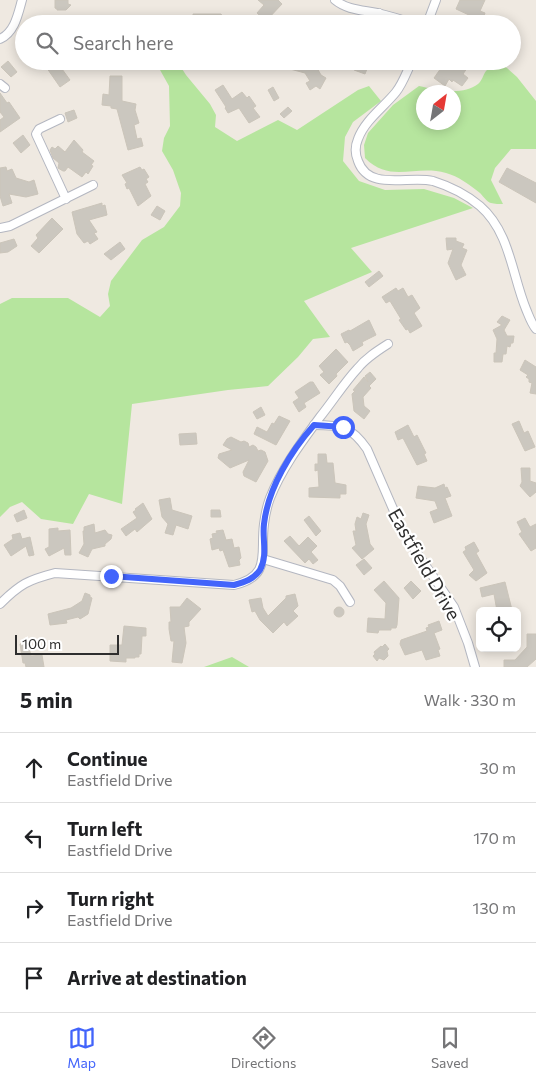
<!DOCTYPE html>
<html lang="en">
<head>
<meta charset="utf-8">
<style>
  :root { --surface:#fff; --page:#f2f2f2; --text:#202124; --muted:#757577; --line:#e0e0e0; --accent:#4264fb }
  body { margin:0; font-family:Commissioner,sans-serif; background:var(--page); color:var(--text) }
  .controls { position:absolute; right:15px; bottom:15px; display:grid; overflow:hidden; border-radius:8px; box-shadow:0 2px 12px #0003 }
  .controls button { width:45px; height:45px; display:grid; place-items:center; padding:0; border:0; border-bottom:1px solid var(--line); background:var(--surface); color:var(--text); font:25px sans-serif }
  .compass { position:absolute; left:416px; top:85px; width:45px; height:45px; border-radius:50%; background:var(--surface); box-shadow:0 2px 12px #0003; rotate:31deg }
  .scale { position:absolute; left:15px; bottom:12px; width:104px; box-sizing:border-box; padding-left:5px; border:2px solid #2e2e2e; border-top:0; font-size:14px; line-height:18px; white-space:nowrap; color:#2e2e2e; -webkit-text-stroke:4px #fff; paint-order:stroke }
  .stop { position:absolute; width:15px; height:15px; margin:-11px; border:4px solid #4264fb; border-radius:50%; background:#fff }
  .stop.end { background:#4264fb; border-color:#fff; box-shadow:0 1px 5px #0008 }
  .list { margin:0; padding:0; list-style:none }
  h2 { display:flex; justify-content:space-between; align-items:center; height:65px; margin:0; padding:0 20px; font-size:21px }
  h2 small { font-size:16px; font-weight:400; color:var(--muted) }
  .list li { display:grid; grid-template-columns:32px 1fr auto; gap:15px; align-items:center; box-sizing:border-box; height:70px; padding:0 20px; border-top:1px solid var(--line) }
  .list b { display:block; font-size:19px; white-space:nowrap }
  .list p { margin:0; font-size:16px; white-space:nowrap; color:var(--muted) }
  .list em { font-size:16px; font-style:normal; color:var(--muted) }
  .icon { flex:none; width:28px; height:28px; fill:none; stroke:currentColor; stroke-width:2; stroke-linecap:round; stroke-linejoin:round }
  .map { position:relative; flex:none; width:536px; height:667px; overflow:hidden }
  .search { position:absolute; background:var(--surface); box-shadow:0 2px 12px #0003; left:15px; right:15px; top:15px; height:55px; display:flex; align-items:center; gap:12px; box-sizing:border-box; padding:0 18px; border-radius:28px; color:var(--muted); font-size:19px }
  .sheet { height:345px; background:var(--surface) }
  nav { display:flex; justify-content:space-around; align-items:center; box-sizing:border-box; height:70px; border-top:1px solid var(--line); background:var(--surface); font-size:14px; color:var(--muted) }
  nav a { display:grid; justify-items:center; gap:2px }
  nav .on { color:var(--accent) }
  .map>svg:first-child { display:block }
  .green { fill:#b6e59e; fill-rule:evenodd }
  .building { fill:#cbc7bf; stroke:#cbc5ba }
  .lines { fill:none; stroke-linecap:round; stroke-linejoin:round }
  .minor-casing { stroke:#b4b7c1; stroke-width:10 }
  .minor { stroke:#fff; stroke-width:8 }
  .route { stroke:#4264fb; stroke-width:6 }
  .labels { text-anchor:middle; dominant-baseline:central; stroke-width:4.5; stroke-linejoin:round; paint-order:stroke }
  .street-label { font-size:19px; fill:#2e2e2e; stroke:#fff }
</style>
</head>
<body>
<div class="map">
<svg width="536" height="667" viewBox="0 0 536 667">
  <rect width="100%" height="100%" fill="#efe9e1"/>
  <g class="green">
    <path d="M155,61H177L186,75L210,104L216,115L215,127L237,141L278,120L297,130L358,90L369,86L381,101L353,122L345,137L343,161L359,181L385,190L424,189L454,198L473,208L351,248L372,272L304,301L330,337L313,339L298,357L268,386L228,390L132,404L122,504L89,494L73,524L41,519L22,502L10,507L0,517V304L12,298H68L100,317L110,306L108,294L111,281L142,240L164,227L180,206L181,193L173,170L162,151L164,138L170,126L169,86Z"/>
    <path d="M495,62L507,68L517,77L536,101V149H511L495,168L491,180L503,204C500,204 494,204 491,203C487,202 483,196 480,193C470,185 458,176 446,173C415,164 391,184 365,158L364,145L368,133L393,105L419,86C436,90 463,96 478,84C482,81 483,75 486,71C489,68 492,65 495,62ZM454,92V122H424V92Z"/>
    <path d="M232,657L249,667H204Z"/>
  </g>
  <g class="building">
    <path d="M55,0H68V4L71,5L66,10H57V9L55,8Z"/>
    <path d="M258,0H278L282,4L266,21L257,13L264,5Z"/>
    <path d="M460,0H485L480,11L485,13L482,21L456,9Z"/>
    <path d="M193,14H221L227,24H193Z"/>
    <path d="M8,61L17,72L11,77L1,67Z"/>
    <path d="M42,61H62L65,67L62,69L70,80L60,87Z"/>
    <path d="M292,61L301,63V61L307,63L313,61L321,75L326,78L320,89L316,86L310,90L306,83L310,81L305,73L290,69Z"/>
    <path d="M357,61H370L365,74L354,70Z"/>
    <path d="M446,61H472L463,74L468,78L462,86L453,80L452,82L449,79L445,86L434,78Z"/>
    <path d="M110,76H122V101L136,104L135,110L139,123L134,125L137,139L141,138L143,146L128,150L117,109L111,108V106L102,105L103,94L109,95Z"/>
    <path d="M223,85L232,99L242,92L247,98L249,96L256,106L253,108L260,117L249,123L239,108L228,113L225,108L226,107L215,90Z"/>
    <path d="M273,87L279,98L274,101L268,90Z"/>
    <path d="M0,93L7,103L9,102L20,118L0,132V120L4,117L0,112Z"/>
    <path d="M288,107L292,111L284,118L280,114Z"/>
    <path d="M74,110L77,118L68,122L65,113Z"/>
    <path d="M23,135L30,145L21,153L13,143Z"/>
    <path d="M74,140L83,150L82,152L94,161L91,165L93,166L88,174L86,172L82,177L68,167L65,171H63L58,168L59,163L53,158L50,150L52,147L55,149L58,146L65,152Z"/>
    <path d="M6,167L7,171L12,169L16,178L29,182L34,180L38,194L26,197L9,194L12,203L3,206L0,196V168Z"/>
    <path d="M140,167L142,170L144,169L149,177L146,179L148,182L145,184L151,196L138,206L129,188L127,189L125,184L127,183L122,175Z"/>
    <path d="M507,168L536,183V203L499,182Z"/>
    <path d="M102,203V206L105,205L107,215L89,220L97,232L94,233L98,239L90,244L88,241L84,243L77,234L72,212Z"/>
    <path d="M157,206L165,211L160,220L151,215Z"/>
    <path d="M52,218L63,229L39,253L31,246L38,238L36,235Z"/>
    <path d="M446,238H456V241L464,244L462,248L467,250L461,265L466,275L456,280L448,263L453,249L447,250Z"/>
    <path d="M14,239L17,246L8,252L0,253V243Z"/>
    <path d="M120,242L125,249L111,260L104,254Z"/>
    <path d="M379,271L383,276L369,287L365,282Z"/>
    <path d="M396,288L398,291L403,288L408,297L412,295L420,308L414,313L422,326L410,333L408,329L406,330L399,320L401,319L390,301L386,303L382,297Z"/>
    <path d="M502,316L510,320L504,330L507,336H514L513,343H511L510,347L507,346L506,354H503L502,362H494V353H496L497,339L493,330L502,325L497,322Z"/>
    <path d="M369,320L376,335L362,342L363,345L353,351L350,345L347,342L345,343L341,334L349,330L350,331Z"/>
    <path d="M336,349L348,362L336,374L337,376L329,384L320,375L324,372L319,366Z"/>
    <path d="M525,360L536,367V394L530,393L532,383L529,382V379L526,377L528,375L520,370Z"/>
    <path d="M370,372L376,379L369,386L371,388L363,397L364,406L370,411L364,419L354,411L352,394L355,391L353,390L364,377L368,382L365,376Z"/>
    <path d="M310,382H313L320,393L304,403L306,407L299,412L293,402L299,398L295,392Z"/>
    <path d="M261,407L265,415L257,419L253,412Z"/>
    <path d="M279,416L290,421L276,445L254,434L257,427L267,432L272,423L274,424Z"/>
    <path d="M519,421L524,433L528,431L535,447L525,451L512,424Z"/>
    <path d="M408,425L414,437L417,435L426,453L424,454L427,461L417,465L403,438L398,440L395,432Z"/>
    <path d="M196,433L197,444L180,445L179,434Z"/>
    <path d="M231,437L241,442L244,441L248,443L249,447L253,445L256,447L258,451L261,450L265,452L268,461L256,482L244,476L243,472L249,460L230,468L218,458L219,454L232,450L223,445L227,439Z"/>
    <path d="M318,454H326L327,463H333L335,483L346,485V494H340V498L309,497V488L319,487L318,470L315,471V464H318Z"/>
    <path d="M521,468H530V481L536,483V492L530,497L520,486L522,482Z"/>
    <path d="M444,484L445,488L447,487L451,496L445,498L452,516L434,523L430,512L438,509L435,501L416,498L418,486L435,488Z"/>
    <path d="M170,498L172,510L192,516L188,529L176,525L173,535L165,533L168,524L162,517L159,500Z"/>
    <path d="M143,503L152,519L137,532L135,529L126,536L121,529L137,518L133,512L136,510L135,509Z"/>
    <path d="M24,510L27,518L17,522L14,515Z"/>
    <path d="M211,510H220L221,517H211Z"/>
    <path d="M363,513L369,515L366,524L370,544L374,549L362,559L352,548L356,545L353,531H356L355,524L357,517L361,519Z"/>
    <path d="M309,516L321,531L316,536L304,520Z"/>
    <path d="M525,518L530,527L536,524V548L531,551L519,534L522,532L517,522Z"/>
    <path d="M94,524L95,533L105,530L108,534L112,535L111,539L105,544V546L92,549L88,557L79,553L84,544L83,531H84V527Z"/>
    <path d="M58,528V531L70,530L71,555H65L64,548L49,556L45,549L49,547V529Z"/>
    <path d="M223,530L226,540L232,539L234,548L239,547L241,558L239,560L240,565L229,567L223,550L220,551L219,548L212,550L210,539L213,538L212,534L217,533L216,531Z"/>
    <path d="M20,533L22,539L30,537L34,555L29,556L26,546L11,556L4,545L13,539L12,535Z"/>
    <path d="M290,536L299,546L308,537L317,546L311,552L318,560L313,564L309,559L305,563L284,541Z"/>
    <path d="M474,542L479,551L476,553L487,573L476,581L469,575L474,570L463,552L466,550L465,547Z"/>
    <path d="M364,559L372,568L364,575L356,565Z"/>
    <path d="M384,581L399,598L397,625L396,628H391V630H379L378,633L367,632L368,618L385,619L386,603L374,590Z"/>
    <path d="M411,581L421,591L413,599L404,588Z"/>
    <path d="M505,582L512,610L497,611L494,594L482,597L480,588Z"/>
    <path d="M85,593L90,595V597L92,598L88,614L80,619L78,617L66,620L67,623L50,625L48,614L71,608L82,601Z"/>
    <path d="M295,594L298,606L293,611L298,616L287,626L284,622L273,633L260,620L255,611L252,612L249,600L261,598L263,608L268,616L286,598V596Z"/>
    <path d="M187,598L201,609L189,622V626L184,627L186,643L182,663L172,662L174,641H171L169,629V622H171L170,607H180Z"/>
    <circle cx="339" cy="612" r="5"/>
    <path d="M439,621L442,630L434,633L440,649L438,650L440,656L426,660L422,650L405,655L400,644L401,640L427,631L426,628L429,627L428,625Z"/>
    <path d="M124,626L146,628V636H142L141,654H139V657H135V658H126V662L110,661V645H122Z"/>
    <path d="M527,634H536V659L527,667H504V660H515L527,647Z"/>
    <path d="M28,643L31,656L42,655L44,667H26L25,663H23L20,644Z"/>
    <path d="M385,644L389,649L387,651L388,656L384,660L379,658L377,661L373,656L375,654L374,652L381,646L382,647Z"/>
  </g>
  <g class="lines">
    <defs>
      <g id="minor">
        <path d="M335,0C347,10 362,10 377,13C390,16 403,20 415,24"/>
        <path d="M359,24L379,13"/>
        <path d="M427,24L436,0"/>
        <path d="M0,39C15,32 18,14 22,0"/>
        <path d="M412,61C407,71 403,83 396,92C384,107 365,120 358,139C355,146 355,154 358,161C369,192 409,175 433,181C449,186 467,195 480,206C510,232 512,275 526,309C529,316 531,323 536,329"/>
        <path d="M0,84L5,88"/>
        <path d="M60,119L39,129L36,134L66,199"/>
        <path d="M0,228L10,226L93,185"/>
        <path d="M314,425C341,425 351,426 367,449L404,534L454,607L468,643L475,667"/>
        <path d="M263,559L333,580L340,586L350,602"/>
        <path d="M0,604C20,584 28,580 55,573L234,585C272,576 260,554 264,524C265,516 267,506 270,498C282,468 301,443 320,417C333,401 344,383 358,368C366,358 377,351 388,344"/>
      </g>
    </defs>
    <use href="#minor" class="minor-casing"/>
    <use href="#minor" class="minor"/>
  </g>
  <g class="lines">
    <path class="route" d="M111,576L234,585C245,582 254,579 260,570C268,556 262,538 264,524C268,488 291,451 314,425L343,427"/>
  </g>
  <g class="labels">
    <g class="street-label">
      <text transform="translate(425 564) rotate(60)">Eastfield Drive</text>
    </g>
  </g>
</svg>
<div class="controls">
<button><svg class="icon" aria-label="locate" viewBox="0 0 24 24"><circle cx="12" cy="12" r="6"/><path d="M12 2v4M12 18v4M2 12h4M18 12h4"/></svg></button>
</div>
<svg class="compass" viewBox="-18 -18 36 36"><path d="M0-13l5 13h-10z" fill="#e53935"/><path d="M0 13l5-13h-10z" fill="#757577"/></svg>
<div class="scale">100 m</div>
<div class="stop" style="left:343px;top:427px"></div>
<div class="stop end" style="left:111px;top:576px"></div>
<div class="search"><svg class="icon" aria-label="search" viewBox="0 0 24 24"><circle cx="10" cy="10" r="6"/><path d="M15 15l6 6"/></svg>Search here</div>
</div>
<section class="sheet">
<h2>5 min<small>Walk · 330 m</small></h2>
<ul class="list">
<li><svg class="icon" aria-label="ahead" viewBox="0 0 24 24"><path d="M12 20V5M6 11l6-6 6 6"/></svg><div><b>Continue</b><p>Eastfield Drive</p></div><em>30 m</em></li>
<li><svg class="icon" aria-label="left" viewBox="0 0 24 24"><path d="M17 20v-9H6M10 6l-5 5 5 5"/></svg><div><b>Turn left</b><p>Eastfield Drive</p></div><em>170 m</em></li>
<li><svg class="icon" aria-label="right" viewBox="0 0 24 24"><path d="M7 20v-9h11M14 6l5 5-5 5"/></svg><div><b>Turn right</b><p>Eastfield Drive</p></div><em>130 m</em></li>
<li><svg class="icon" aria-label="arrive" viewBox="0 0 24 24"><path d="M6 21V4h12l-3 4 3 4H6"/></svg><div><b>Arrive at destination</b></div></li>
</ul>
</section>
<nav>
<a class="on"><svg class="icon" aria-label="map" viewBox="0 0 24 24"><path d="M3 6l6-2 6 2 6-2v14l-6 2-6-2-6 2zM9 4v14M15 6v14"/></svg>Map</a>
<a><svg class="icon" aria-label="directions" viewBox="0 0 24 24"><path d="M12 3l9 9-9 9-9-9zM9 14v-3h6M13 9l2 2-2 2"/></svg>Directions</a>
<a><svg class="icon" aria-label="saved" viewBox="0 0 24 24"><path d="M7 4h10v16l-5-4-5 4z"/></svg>Saved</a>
</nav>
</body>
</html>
